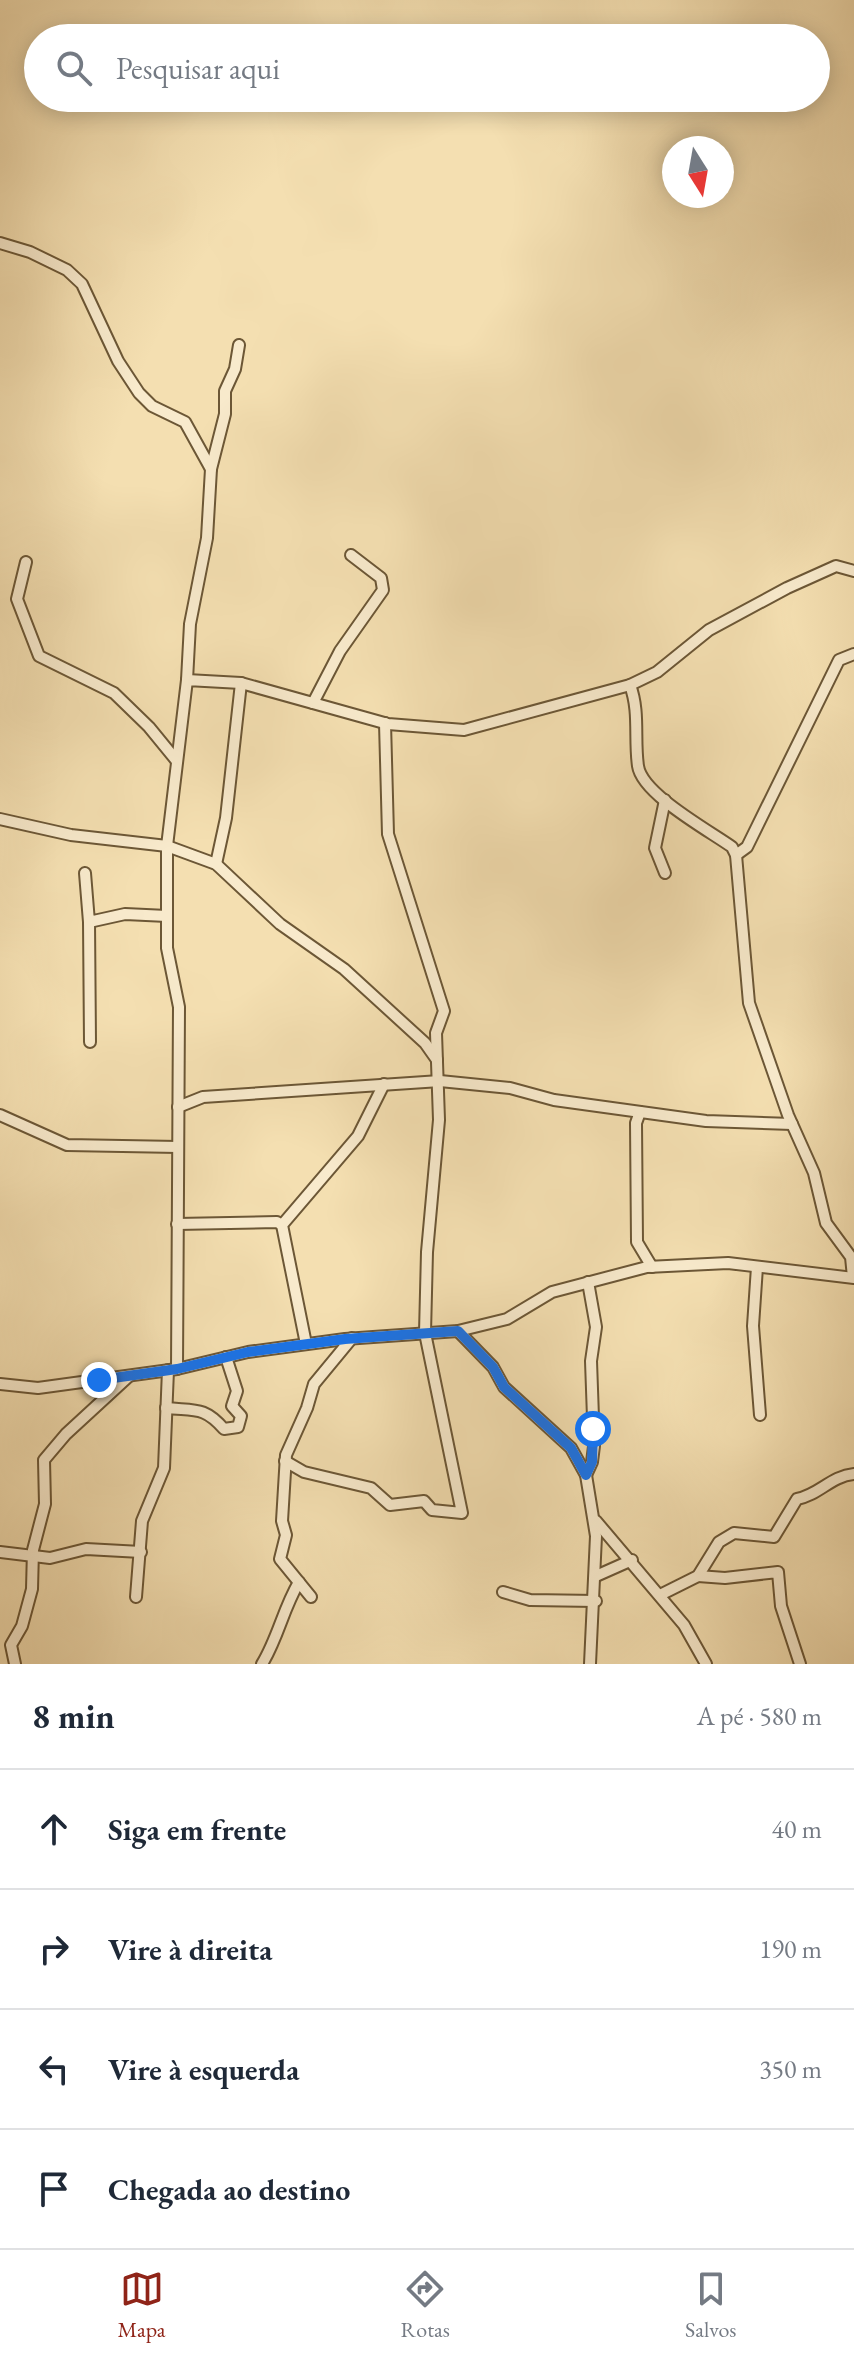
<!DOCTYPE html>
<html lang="pt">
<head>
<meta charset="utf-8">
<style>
  :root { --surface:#fff; --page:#f6f6f7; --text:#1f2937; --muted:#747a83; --line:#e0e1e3; --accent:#8f2418 }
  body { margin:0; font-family:"EB Garamond",serif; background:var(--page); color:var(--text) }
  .compass { position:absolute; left:662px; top:136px; width:72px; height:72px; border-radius:50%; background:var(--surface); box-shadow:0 4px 20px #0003; rotate:169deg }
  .stop { position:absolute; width:24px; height:24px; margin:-18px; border:6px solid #1a73e8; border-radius:50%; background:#fff }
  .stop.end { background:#1a73e8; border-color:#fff; box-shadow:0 2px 8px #0008 }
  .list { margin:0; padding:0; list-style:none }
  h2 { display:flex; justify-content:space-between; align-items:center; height:104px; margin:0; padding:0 32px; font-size:34px }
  h2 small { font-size:26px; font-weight:400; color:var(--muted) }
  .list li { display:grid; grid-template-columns:52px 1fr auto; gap:24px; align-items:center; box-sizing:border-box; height:120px; padding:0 32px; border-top:2px solid var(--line) }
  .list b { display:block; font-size:30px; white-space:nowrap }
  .list em { font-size:26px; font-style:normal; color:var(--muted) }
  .icon { flex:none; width:44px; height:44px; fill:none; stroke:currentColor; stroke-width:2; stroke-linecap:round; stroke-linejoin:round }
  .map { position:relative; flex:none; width:854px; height:1664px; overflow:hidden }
  .search { position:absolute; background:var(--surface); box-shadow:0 4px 20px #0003; left:24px; right:24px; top:24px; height:88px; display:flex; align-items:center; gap:20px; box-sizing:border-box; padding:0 28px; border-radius:44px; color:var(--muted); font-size:30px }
  .sheet { height:584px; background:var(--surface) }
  nav { display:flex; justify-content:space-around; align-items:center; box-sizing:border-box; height:112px; border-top:2px solid var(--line); background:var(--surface); font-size:22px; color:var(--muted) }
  nav a { display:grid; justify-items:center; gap:4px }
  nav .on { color:var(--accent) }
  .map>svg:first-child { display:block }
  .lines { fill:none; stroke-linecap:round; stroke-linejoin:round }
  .minor-casing { stroke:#6c5736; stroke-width:14 }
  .minor { stroke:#f8eacc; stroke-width:10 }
  .route { stroke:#1a73e8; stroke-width:10 }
</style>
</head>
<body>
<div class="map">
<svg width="854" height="1664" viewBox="0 0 854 1664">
  <rect width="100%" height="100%" fill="#f4dfb1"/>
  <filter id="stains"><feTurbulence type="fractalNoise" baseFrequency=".0025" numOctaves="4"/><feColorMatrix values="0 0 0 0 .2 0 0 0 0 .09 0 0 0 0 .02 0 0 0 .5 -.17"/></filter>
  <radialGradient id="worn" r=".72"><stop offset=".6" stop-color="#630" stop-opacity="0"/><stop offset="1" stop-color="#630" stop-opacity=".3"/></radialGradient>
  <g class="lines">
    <defs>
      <g id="minor">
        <path d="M0,243L30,252L67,270L82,284L118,361L139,393L152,406L185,422L211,469"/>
        <path d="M26,562L17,599L39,656L114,693L149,727L176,760"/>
        <path d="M187,680L190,624L207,538L211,469L225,414V391L235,369L239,345"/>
        <path d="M630,685C640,712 634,738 638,766C642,794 708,830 732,847L736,855L749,1003L788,1115L814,1173L826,1223L851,1257L853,1277"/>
        <path d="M313,703L340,651L383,590L381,578L351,555"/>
        <path d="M665,800L655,848L665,873"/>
        <path d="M0,819L71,835L167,846L216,864L280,924L344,969L425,1043L437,1060"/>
        <path d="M736,855L747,847L839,660L854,654"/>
        <path d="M216,864L226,818L241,683"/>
        <path d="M85,873L89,922L125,914L167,916"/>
        <path d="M89,922L90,1042"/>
        <path d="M178,1107L203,1097L440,1081L510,1088L554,1100L706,1121L792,1124"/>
        <path d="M640,1112L636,1123L637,1242L652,1267"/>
        <path d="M0,1115L67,1145L178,1147"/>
        <path d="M177,1224L277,1222L282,1225"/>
        <path d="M757,1267L753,1326L760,1415"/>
        <path d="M458,1331L493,1367L504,1387L571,1448L586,1475L596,1536L590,1664"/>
        <path d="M306,1344L282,1225L358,1136L384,1084"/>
        <path d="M177,1369L179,1007L167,948V846L187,680L241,683L388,724L464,730L630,685L657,672L709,630L787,588L836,566L854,571"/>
        <path d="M0,1384L38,1388L177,1369L248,1352L345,1339L458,1331L507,1319L552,1292L647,1267L728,1263L854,1278"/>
        <path d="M166,1408C195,1411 204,1406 224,1429L238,1427L241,1416L232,1406L237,1391L226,1357"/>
        <path d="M285,1461L304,1472L371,1488L390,1505L424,1501L432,1510L462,1513L425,1333L427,1252L439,1120L436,1033L444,1011L388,834L385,723"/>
        <path d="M586,1475L592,1462L594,1446L591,1361L596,1327L588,1282"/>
        <path d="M596,1521L684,1625L706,1664"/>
        <path d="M0,1552L50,1558L86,1549L141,1552"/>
        <path d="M596,1576L632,1560"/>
        <path d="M698,1576L725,1578L778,1572L781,1606L800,1664"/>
        <path d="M503,1592L530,1600L596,1601"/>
        <path d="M660,1595L698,1576L719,1542L734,1533L774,1537L797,1499C819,1495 831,1476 854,1474"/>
        <path d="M136,1597L142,1521L164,1468L168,1370"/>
        <path d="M311,1597L280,1559L286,1535L282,1521L286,1455L307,1408L314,1384L352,1338"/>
        <path d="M15,1664L11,1645L22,1626L32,1589L33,1550L45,1504L44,1460L66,1434L129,1376"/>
        <path d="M262,1664C278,1638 283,1609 299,1582"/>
      </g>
    </defs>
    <use href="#minor" class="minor-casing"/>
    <use href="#minor" class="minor"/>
  </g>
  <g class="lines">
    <path class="route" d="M99,1380L177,1369L248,1352L345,1339L458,1331L493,1367L504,1387L571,1448L586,1475L592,1462L593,1429"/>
  </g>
  <rect width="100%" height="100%" filter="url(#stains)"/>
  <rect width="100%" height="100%" fill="url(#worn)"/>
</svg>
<svg class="compass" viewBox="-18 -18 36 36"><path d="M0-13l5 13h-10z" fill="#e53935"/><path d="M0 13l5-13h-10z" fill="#747a83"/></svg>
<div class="stop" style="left:593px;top:1429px"></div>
<div class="stop end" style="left:99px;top:1380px"></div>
<div class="search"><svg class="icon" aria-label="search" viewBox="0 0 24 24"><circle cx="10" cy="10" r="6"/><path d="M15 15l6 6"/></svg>Pesquisar aqui</div>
</div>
<section class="sheet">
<h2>8 min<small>A pé · 580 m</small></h2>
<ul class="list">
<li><svg class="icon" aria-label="ahead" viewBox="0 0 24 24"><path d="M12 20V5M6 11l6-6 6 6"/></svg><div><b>Siga em frente</b></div><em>40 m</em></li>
<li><svg class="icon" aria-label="right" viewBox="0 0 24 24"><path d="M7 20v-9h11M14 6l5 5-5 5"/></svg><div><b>Vire à direita</b></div><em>190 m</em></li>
<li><svg class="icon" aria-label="left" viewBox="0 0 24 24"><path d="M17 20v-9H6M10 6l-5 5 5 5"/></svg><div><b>Vire à esquerda</b></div><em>350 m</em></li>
<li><svg class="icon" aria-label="arrive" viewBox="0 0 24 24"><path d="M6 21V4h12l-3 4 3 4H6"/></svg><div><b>Chegada ao destino</b></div></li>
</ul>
</section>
<nav>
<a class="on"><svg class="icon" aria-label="map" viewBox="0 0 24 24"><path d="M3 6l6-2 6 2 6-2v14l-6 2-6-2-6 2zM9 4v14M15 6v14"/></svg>Mapa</a>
<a><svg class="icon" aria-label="directions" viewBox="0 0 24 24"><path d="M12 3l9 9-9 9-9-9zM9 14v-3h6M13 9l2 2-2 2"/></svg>Rotas</a>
<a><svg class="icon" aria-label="saved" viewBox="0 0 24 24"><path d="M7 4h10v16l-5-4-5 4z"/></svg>Salvos</a>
</nav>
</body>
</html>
